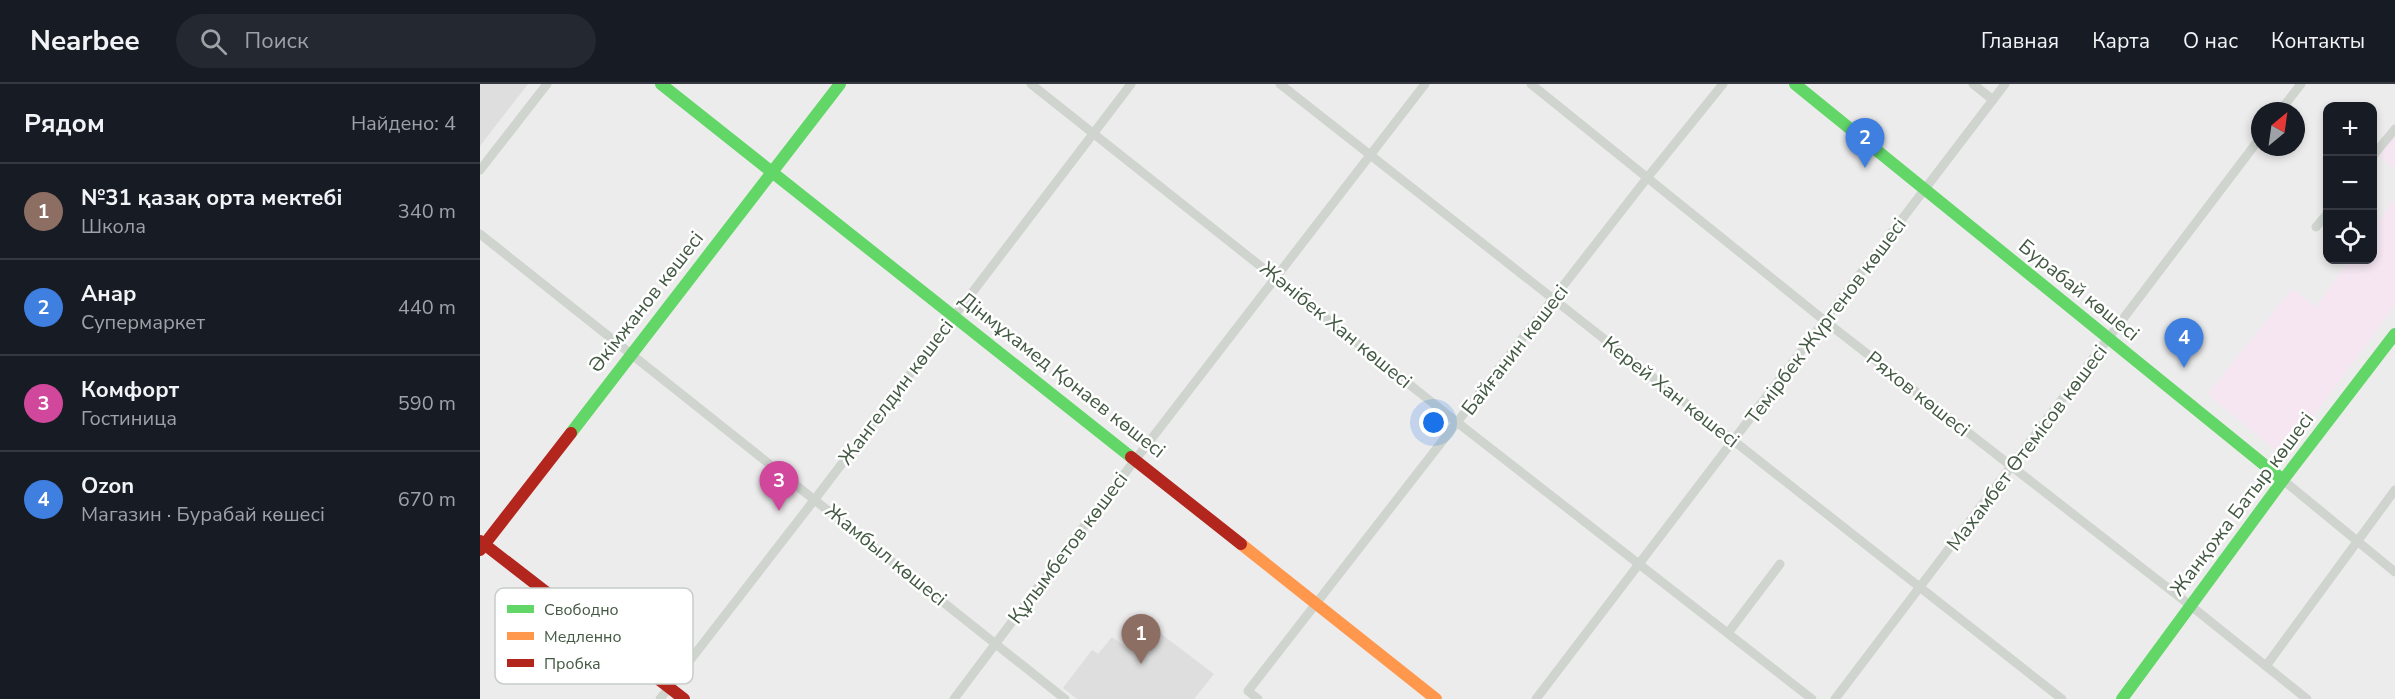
<!DOCTYPE html>
<html lang="ru">
<head>
<meta charset="utf-8">
<style>
  :root { --surface:#171b24; --page:#242831; --text:#f1f3f6; --muted:#9ea1a6; --line:#363941; --accent:#ea580c }
  body { margin:0; font-family:"Nunito Sans",sans-serif; background:var(--page); color:var(--text) }
  .controls { position:absolute; right:18px; top:18px; display:grid; overflow:hidden; border-radius:12px; box-shadow:0 3px 9px #0003 }
  .controls button { width:54px; height:54px; display:grid; place-items:center; padding:0; border:0; border-bottom:2px solid var(--line); background:var(--surface); color:var(--text); font:30px sans-serif }
  .compass { position:absolute; left:1771px; top:18px; width:54px; height:54px; border-radius:50%; background:var(--surface); box-shadow:0 3px 9px #0003; rotate:29deg }
  .you { position:absolute; left:954px; top:339px; width:21px; height:21px; margin:-15px; border:4px solid #fff; border-radius:50%; background:#1a73e8; box-shadow:0 0 0 9px #1a73e833 }
  .badge { display:grid; place-items:center; width:39px; height:39px; border-radius:50%; background:var(--accent); color:#fff; font-size:20px; font-weight:700 }
  .pin { position:absolute; translate:-50% -50px; filter:drop-shadow(0 2px 3px #0008) }
  .pin::after { content:''; position:absolute; top:32px; width:21px; height:18px; background:inherit; clip-path:polygon(0 0,100% 0,50% 100%) }
  .list { margin:0; padding:0; list-style:none }
  h2 { display:flex; justify-content:space-between; align-items:center; height:78px; margin:0; padding:0 24px; font-size:26px }
  h2 small { font-size:20px; font-weight:400; color:var(--muted) }
  .list li { display:grid; grid-template-columns:39px 1fr auto; gap:18px; align-items:center; box-sizing:border-box; height:96px; padding:0 24px; border-top:2px solid var(--line) }
  .list b { display:block; font-size:22px; white-space:nowrap }
  .list p { margin:0; font-size:20px; white-space:nowrap; color:var(--muted) }
  .list em { font-size:20px; font-style:normal; color:var(--muted) }
  .icon { flex:none; width:33px; height:33px; fill:none; stroke:currentColor; stroke-width:2; stroke-linecap:round; stroke-linejoin:round }
  .map { position:relative; flex:none; width:1915px; height:615px; overflow:hidden }
  header { display:flex; align-items:center; gap:36px; box-sizing:border-box; height:84px; padding:0 30px; background:var(--surface); border-bottom:2px solid var(--line) }
  header strong { font-size:28px }
  nav { display:flex; gap:33px; margin-inline-start:auto; font-size:21px }
  .search { width:420px; height:54px; background:var(--page); display:flex; align-items:center; gap:15px; box-sizing:border-box; padding:0 21px; border-radius:33px; color:var(--muted); font-size:22px }
  main { display:flex }
  aside { flex:1; background:var(--surface) }
  .map>svg:first-child { display:block }
  .commercial { fill:#f5e6f2 }
  .education { fill:#dededf }
  .lines { fill:none; stroke-linecap:round; stroke-linejoin:round }
  .street { stroke:#cfd4cf; stroke-width:9 }
  .fast { stroke:#63d668; stroke-width:12 }
  .slow { stroke:#ff974d; stroke-width:12 }
  .jam { stroke:#b3261e; stroke-width:12 }
  .labels { text-anchor:middle; dominant-baseline:central; stroke-width:5; stroke-linejoin:round; paint-order:stroke }
  .street-label { font-size:20px; fill:#435943; stroke:#fff }
  .key { fill:#fff; stroke:#c7cdc7; stroke-width:1.5 }
  .key-label { font-size:16px; fill:#435943 }
</style>
</head>
<body>
<header>
<strong>Nearbee</strong>
<div class="search"><svg class="icon" aria-label="search" viewBox="0 0 24 24"><circle cx="10" cy="10" r="6"/><path d="M15 15l6 6"/></svg>Поиск</div>
<nav><a>Главная</a><a>Карта</a><a>О нас</a><a>Контакты</a></nav>
</header>
<main>
<aside>
<h2>Рядом<small>Найдено: 4</small></h2>
<ul class="list">
<li><span class="badge" style="background:#8d6e63">1</span><div><b>№31 қазақ орта мектебі</b><p>Школа</p></div><em>340 m</em></li>
<li><span class="badge" style="background:#3f7fe0">2</span><div><b>Анар</b><p>Супермаркет</p></div><em>440 m</em></li>
<li><span class="badge" style="background:#d1479c">3</span><div><b>Комфорт</b><p>Гостиница</p></div><em>590 m</em></li>
<li><span class="badge" style="background:#3f7fe0">4</span><div><b>Ozon</b><p>Магазин · Бурабай көшесі</p></div><em>670 m</em></li>
</ul>
</aside>
<div class="map">
<svg width="1915" height="615" viewBox="0 0 1915 615">
  <rect width="100%" height="100%" fill="#edeced"/>
  <g class="commercial">
    <path d="M1915,45V85L1896,69Z"/>
    <path d="M1915,114V221L1804,373L1727,310L1812,205L1836,223L1869,176H1892L1893,145Z"/>
  </g>
  <g class="education">
    <path d="M0,0H48L0,62Z"/>
    <path d="M668,540L734,590L714,615H597L583,604L612,566L618,570L632,553L648,565Z"/>
  </g>
  <g class="lines">
    <g class="street">
      <path d="M551,0L978,339L1332,615"/>
      <path d="M800,0L1582,615"/>
      <path d="M1051,0L1345,237L1711,522L1827,615"/>
      <path d="M1493,0L1513,16"/>
      <path d="M1800,27L1821,0"/>
      <path d="M1892,73L1915,45"/>
      <path d="M0,86L67,0"/>
      <path d="M1836,143L1848,129"/>
      <path d="M0,150L585,615"/>
      <path d="M1803,396L1915,488"/>
      <path d="M1248,549L1300,480"/>
      <path d="M1786,582L1915,406"/>
      <path d="M180,615L335,415L651,0"/>
      <path d="M474,615L588,463L945,0"/>
      <path d="M778,615L768,607L1167,94L1243,0"/>
      <path d="M1056,615L1525,0"/>
      <path d="M1355,615L1780,54"/>
    </g>
    <g class="fast">
      <path d="M181,0L651,373"/>
      <path d="M1315,0L1803,396"/>
      <path d="M91,349L360,0"/>
      <path d="M1642,615L1803,396L1915,250"/>
    </g>
    <path class="slow" d="M761,460L956,615"/>
    <g class="jam">
      <path d="M651,373L761,460"/>
      <path d="M0,457L204,615"/>
      <path d="M0,466L91,349"/>
    </g>
  </g>
  <g class="labels">
    <g class="street-label">
      <text transform="translate(1599 206) rotate(39)">Бурабай көшесі</text>
      <text transform="translate(166 218) rotate(-52)">Әкімжанов көшесі</text>
      <text transform="translate(1346 237) rotate(-53)">Темірбек Жүргенов көшесі</text>
      <text transform="translate(856 241) rotate(39)">Жәнібек Хан көшесі</text>
      <text transform="translate(1035 266) rotate(-52)">Байғанин көшесі</text>
      <text transform="translate(582 291) rotate(38)">Дінмұхамед Қонаев көшесі</text>
      <text transform="translate(416 308) rotate(-53)">Жангелдин көшесі</text>
      <text transform="translate(1191 308) rotate(38)">Керей Хан көшесі</text>
      <text transform="translate(1438 310) rotate(38)">Ряхов көшесі</text>
      <text transform="translate(1547 364) rotate(-53)">Махамбет Өтемісов көшесі</text>
      <text transform="translate(1762 420) rotate(-53)">Жанқожа Батыр көшесі</text>
      <text transform="translate(588 464) rotate(-53)">Құлымбетов көшесі</text>
      <text transform="translate(406 471) rotate(39)">Жамбыл көшесі</text>
    </g>
  </g>
  <rect x="15" y="504" width="198" height="96" rx="9" class="key"/>
  <rect x="27" y="521" width="27" height="8" fill="#63d668"/>
  <rect x="27" y="548" width="27" height="8" fill="#ff974d"/>
  <rect x="27" y="575" width="27" height="8" fill="#b3261e"/>
  <g class="key-label">
    <text x="64" y="531">Свободно</text>
    <text x="64" y="558">Медленно</text>
    <text x="64" y="585">Пробка</text>
  </g>
</svg>
<div class="controls">
<button>+</button>
<button>−</button>
<button><svg class="icon" aria-label="locate" viewBox="0 0 24 24"><circle cx="12" cy="12" r="6"/><path d="M12 2v4M12 18v4M2 12h4M18 12h4"/></svg></button>
</div>
<svg class="compass" viewBox="-18 -18 36 36"><path d="M0-13l5 13h-10z" fill="#e53935"/><path d="M0 13l5-13h-10z" fill="#9ea1a6"/></svg>
<div class="you"></div>
<div class="pin badge" style="left:661px;top:580px;background:#8d6e63">1</div>
<div class="pin badge" style="left:1385px;top:84px;background:#3f7fe0">2</div>
<div class="pin badge" style="left:299px;top:427px;background:#d1479c">3</div>
<div class="pin badge" style="left:1704px;top:284px;background:#3f7fe0">4</div>
</div>
</main>
</body>
</html>
